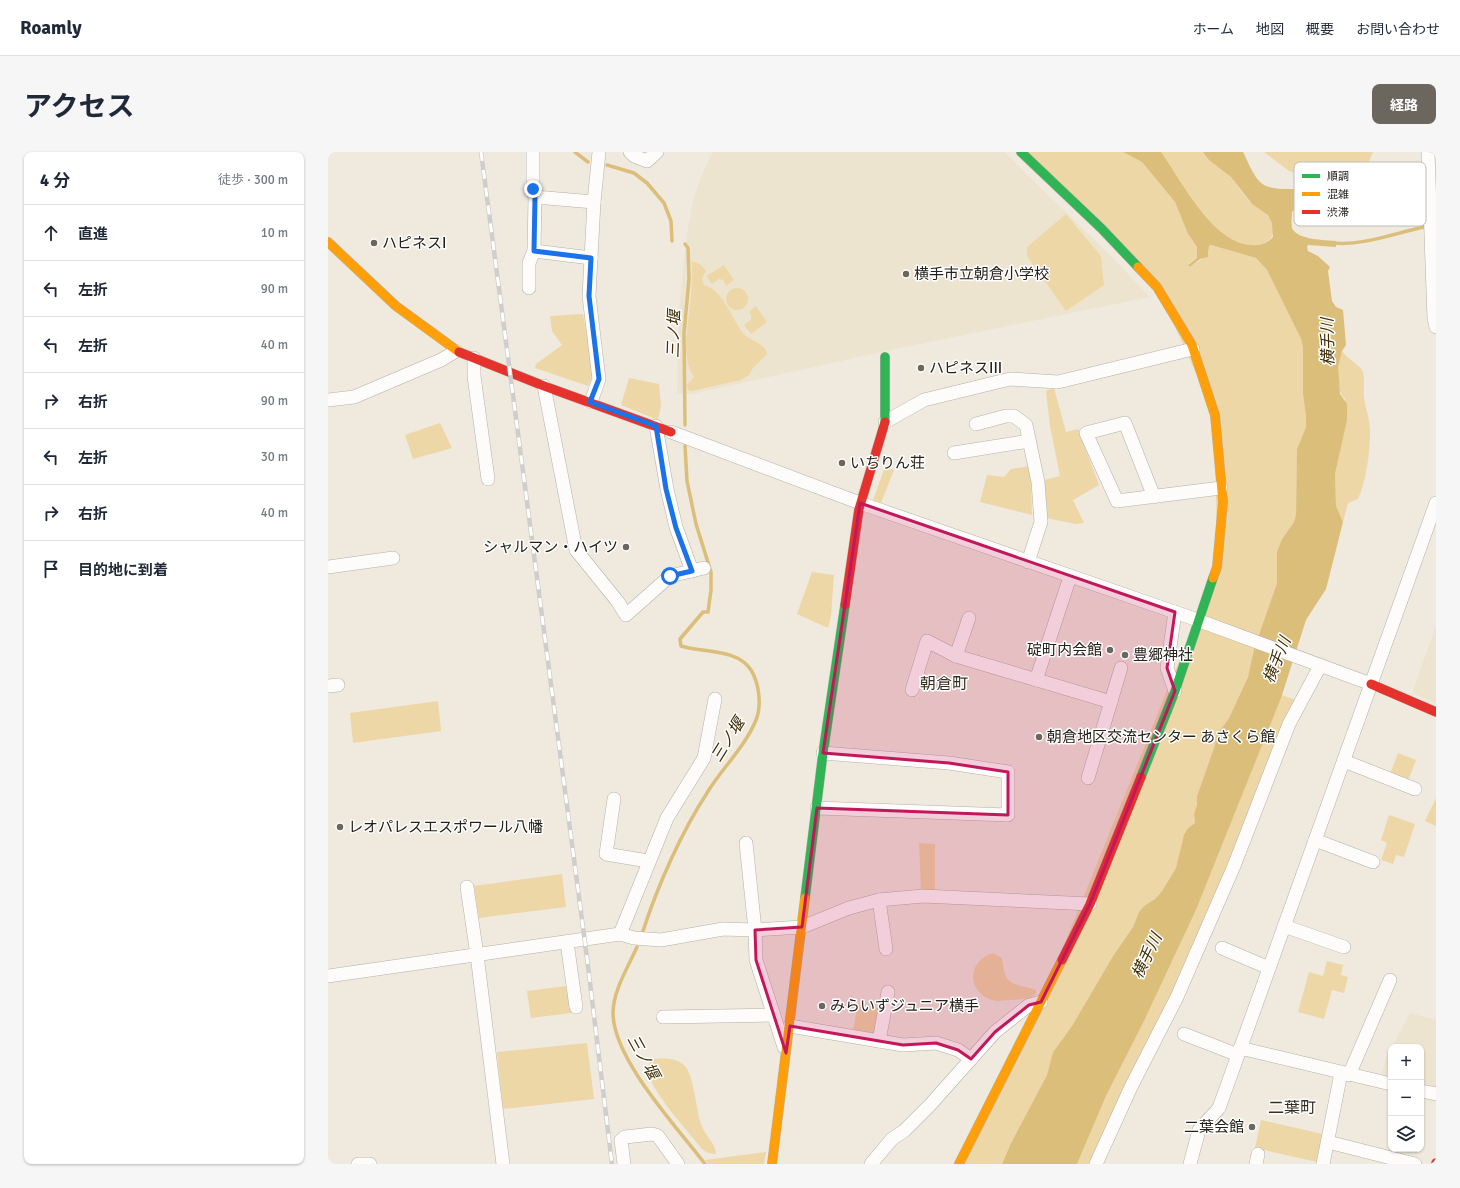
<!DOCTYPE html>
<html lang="ja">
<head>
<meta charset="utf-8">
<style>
  :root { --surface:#fff; --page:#f6f6f7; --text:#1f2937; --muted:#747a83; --line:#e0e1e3; --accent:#6b675f }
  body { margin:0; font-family:Signika,"Noto Sans JP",sans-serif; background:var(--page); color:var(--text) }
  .controls { position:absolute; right:12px; bottom:12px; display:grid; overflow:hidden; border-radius:8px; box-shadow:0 1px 3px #0004 }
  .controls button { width:36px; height:36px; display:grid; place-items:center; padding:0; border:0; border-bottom:1px solid var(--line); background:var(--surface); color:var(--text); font:20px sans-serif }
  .stop { position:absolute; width:12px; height:12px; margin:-9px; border:3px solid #1a73e8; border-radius:50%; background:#fff }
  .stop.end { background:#1a73e8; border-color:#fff; box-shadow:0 1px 4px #0008 }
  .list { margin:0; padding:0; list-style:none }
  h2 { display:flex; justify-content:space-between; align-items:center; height:52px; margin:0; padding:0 16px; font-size:17px }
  h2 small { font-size:13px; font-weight:400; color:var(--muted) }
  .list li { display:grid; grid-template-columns:26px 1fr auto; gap:12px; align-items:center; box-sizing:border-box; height:56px; padding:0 16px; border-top:1px solid var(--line) }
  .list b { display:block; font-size:15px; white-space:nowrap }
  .list em { font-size:13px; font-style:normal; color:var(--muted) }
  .icon { flex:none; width:22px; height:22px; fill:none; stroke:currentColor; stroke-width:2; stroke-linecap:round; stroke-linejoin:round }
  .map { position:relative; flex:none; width:1108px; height:1012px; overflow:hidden; border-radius:8px }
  header { display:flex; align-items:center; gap:24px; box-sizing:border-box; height:56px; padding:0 20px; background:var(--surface); border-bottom:1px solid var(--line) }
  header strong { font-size:19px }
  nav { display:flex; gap:22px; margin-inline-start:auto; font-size:14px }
  .intro { display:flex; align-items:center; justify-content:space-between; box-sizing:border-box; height:96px; padding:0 24px }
  h1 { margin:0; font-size:28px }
  .button { padding:10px 18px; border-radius:8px; background:var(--accent); color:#fff; font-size:14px; font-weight:700 }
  main { display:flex; gap:24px; padding:0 24px }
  aside { flex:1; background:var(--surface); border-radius:8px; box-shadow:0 1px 3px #0004 }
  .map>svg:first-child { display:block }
  .built { fill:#ede4d0 }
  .green { fill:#eed7a6 }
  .water { fill:#dbbe79 }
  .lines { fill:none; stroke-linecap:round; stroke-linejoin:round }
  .stream { stroke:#dbbe79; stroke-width:3.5 }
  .street-casing { stroke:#b5b1a8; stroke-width:14 }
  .fast-casing { stroke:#b5b1a8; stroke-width:10 }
  .slow-casing { stroke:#b5b1a8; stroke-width:10 }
  .jam-casing { stroke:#b5b1a8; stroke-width:10 }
  .street { stroke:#fdfcfa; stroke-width:13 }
  .fast { stroke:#30b455; stroke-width:9 }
  .slow { stroke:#ff9f0a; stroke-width:9 }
  .jam { stroke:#e5322d; stroke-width:9 }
  .rail-casing { stroke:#d0cecb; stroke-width:4.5 }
  .rail { stroke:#fff; stroke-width:3; stroke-dasharray:9; stroke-linecap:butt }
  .route { stroke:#1a73e8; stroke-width:5 }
  .marked { fill:#c2185b; fill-opacity:0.2; stroke:#c2185b; stroke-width:3; stroke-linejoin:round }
  .poi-dot { fill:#6b675f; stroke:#fff; stroke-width:1.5 }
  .labels { text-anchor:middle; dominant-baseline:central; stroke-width:3; stroke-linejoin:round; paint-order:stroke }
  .poi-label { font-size:15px; fill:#24211a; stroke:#fff; text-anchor:start }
  .water-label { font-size:16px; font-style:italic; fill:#3e2d04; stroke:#fff }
  .neighbourhood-label { font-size:16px; fill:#362f1f; stroke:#fff }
  .key { fill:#fff; stroke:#bdbcba; stroke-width:1 }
  .key-label { font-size:11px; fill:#24211a }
</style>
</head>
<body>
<header>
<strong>Roamly</strong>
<nav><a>ホーム</a><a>地図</a><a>概要</a><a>お問い合わせ</a></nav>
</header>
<div class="intro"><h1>アクセス</h1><a class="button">経路</a></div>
<main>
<aside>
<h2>4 分<small>徒歩 · 300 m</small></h2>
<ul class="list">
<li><svg class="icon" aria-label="ahead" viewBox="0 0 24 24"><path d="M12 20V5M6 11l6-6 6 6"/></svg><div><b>直進</b></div><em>10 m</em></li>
<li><svg class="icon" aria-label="left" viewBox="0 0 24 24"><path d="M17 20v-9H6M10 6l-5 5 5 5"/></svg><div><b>左折</b></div><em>90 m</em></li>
<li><svg class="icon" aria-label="left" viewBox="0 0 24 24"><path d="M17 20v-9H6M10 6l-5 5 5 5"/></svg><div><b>左折</b></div><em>40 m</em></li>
<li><svg class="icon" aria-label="right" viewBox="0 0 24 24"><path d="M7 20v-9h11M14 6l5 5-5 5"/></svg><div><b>右折</b></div><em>90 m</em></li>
<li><svg class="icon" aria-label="left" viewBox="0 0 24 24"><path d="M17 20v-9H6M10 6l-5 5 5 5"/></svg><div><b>左折</b></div><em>30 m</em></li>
<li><svg class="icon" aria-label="right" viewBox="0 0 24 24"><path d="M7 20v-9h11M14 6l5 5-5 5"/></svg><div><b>右折</b></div><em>40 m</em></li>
<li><svg class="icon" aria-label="arrive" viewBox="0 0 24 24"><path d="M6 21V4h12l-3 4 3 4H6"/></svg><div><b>目的地に到着</b></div></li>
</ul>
</aside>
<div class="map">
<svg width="1108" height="1012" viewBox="0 0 1108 1012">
  <rect width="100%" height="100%" fill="#efe9de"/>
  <g class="built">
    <path d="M385,0H676L779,100L822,145L567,197L364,242H349L351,158L359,82L365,48L375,20Z"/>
    <path d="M1108,474V551L1084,541Z"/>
    <path d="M1082,861L1108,868V938L1093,935V895H1064Z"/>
    <path d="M1063,897V929L1053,927L1057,909Z"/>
  </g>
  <g class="green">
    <path d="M693,0H795L814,10L847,50L860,82L869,95V106L860,112L862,115L881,102V94L883,93L928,106L939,118L973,187L975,195V242L978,265V275L969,297L968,362L966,370L954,387L949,431L926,497L920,525L901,566L888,585L887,593L869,644V653L866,662L867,671L860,676L848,716L834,739L827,747L816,754L811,760L805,775L785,804L744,874L725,900L719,923L683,991L674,1012H631L713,850L889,415L887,263L829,135Z"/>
    <path d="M833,0H875C883,10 894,15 902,24C910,33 915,43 923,51C929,56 938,59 942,66C956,89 927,100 909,91C897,85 885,73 876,64C858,46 846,21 833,0Z"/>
    <path d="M936,0H1045L1035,24L1000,31L961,19Z"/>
    <path d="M738,62L773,104L776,133L738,159L699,104V95Z"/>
    <path d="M364,109L372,112L378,119L374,126L376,133C397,139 403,167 416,182C423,190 437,190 439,202L425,216L421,223L413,228L364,239L360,238L359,233L366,225C351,205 362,166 363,143C364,132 364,120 364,109Z"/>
    <path d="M396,113L406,128L398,134L395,128L391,127L384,132L378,124Z"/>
    <circle cx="409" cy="147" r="11"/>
    <path d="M428,154L439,170L423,182L416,173L423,168V163L421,160Z"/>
    <path d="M255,162L265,217V224L260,234L207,216L208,212L234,193L224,179L222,164Z"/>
    <path d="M1014,199C1019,207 1033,213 1035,220C1037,228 1035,237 1036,245C1037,256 1042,267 1042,278C1042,300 1039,327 1030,347L1020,351L1015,370L1008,354L1007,322L1017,274V247C1006,236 1009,213 1014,199Z"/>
    <path d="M301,226L331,232L333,254L330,268L293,253Z"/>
    <path d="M726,236L738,280L750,277L771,333L745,348L756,371L748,372L718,366L713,329L732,324L722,274L718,239Z"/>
    <path d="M112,271L124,296L85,307L77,283Z"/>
    <path d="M701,314L703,330L704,363L652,350L659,323L676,325L683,317Z"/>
    <path d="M557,315L566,318L553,351L545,348Z"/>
    <path d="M484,420L506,423L503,464L500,476L469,462Z"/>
    <path d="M954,543L973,550L906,714L768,1012H749L778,944L817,867L868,758Z"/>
    <path d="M110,549L113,579L25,591L22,561Z"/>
    <path d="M1070,601L1088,608L1080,629L1062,622Z"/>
    <path d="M1108,646V674L1097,669Z"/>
    <path d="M1061,663L1087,672L1076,705L1068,703L1065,712L1053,708L1059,691L1053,688Z"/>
    <path d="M591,691L607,692V739L593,740Z"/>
    <path d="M234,722L238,755L151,766L146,734Z"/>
    <path d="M665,801L674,806C675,811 675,817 677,822C681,835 697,833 708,838V842C699,848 693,847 682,848C678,848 673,849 669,849C640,845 636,810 665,801Z"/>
    <path d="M999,809L1015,813L1013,823L1020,825L1016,841L1004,838L996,867L970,860L981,820L995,824Z"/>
    <path d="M239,834L243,861L203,866L199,839Z"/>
    <path d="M530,852L551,856L546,883L525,879Z"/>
    <path d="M259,891L266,947L175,957L169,900Z"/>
    <path d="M326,907C335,906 348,906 356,913C366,922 368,958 373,972C376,983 388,991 388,1002L380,1001L374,997C361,980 321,938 320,918C320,913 322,910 326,907Z"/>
    <path d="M933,968L995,982L989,1010L927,996Z"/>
    <path d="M438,1000L436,1012H380L377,1008Z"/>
  </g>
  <path class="water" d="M795,0H833C853,28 884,91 923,93C931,94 939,92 945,85L944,71L940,63L924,52L903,25L881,8L875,0H915C930,31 930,38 967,37L969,38L972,52L964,60C964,65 963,72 964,76C969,88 997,88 1008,89V95L980,93L979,95L980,99L990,104L1002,115L1000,119L1004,149L1008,155L1015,158L1018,193L1014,199L1010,215L1012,242L1019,252V268L1007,322L1008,354L1015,370L998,437L978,468L953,546L868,758L817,867L778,944L749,1012H674L683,991L719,923L725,900L744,874L785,804L805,775L811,760L816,754L827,747L834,739L848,716L856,683L860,676L867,671L866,662L869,653V644L887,593L888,584L901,566L920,525L926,497L949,431V400L954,387L966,370L968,362L969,297L978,275V265L975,242V195L973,187L939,118L928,106L883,93L881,94L880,105L872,107L862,115L860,113L869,106V95L860,82L847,50L814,10Z"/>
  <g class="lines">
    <g class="stream">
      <path d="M247,0L260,10"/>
      <path d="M279,13L306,21L319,31L336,51L343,69L344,89"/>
      <path d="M1005,91C1035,94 1067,81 1096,75L1100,72"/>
      <path d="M357,273L356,181L361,127L360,96L357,92"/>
      <path d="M315,779C330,733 353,681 379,641C394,616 417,595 428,568C434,553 431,531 423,518C409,496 374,501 353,494L352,487L375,460H380L383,438V420L368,372L359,329L357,294"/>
      <path d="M309,795C300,815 285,839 285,861C285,907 349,975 377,1012"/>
    </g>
    <defs>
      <g id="street">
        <path d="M205,0V37L207,45"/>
        <path d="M302,0L306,4L319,9L329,0"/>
        <path d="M1100,0L1106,166L1108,175"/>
        <path d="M206,99L207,45L266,50"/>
        <path d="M201,136V111L206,99L263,106"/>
        <path d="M146,206V224L160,327"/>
        <path d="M216,234L248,398L290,450L298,463L342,424L376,416"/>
        <path d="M0,248L26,245L113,208L128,199"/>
        <path d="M263,250L271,227L261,144L266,50L271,0"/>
        <path d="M557,270L596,248L682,227L730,230L865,197"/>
        <path d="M648,272L678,264H686L698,273L710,330L713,370L700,410"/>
        <path d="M328,274L339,337L348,375L364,419"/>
        <path d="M343,280L532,351L861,465L1043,532"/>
        <path d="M626,301L701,289"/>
        <path d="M826,345L797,271L758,281L789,349L893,336"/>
        <path d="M0,415L65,406"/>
        <path d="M847,460L839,516L847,539"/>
        <path d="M628,504L641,466"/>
        <path d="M708,528L742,425"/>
        <path d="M0,534L10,533"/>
        <path d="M584,538L599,489L628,504L783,550"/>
        <path d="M1016,609L1087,637"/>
        <path d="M760,626L793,516"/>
        <path d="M286,647L278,702L320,709"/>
        <path d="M489,656L680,663V620L621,611L495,601"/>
        <path d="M987,688L1045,710"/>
        <path d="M418,691L427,778L428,808L456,895"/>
        <path d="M139,735L149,803L175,1012"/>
        <path d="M551,748L558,797"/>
        <path d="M956,774L1016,795"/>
        <path d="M292,782L339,666L376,606L387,547"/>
        <path d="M239,790L248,855"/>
        <path d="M894,796L941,816"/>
        <path d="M0,824L292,782L306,786L333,788L395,777L427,778L474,775L521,756L551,748L595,744L762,752"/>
        <path d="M335,865L446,863"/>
        <path d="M462,874L575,893L608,891L630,898L643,907"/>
        <path d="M856,882L910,903"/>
        <path d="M551,889L560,840"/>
        <path d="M912,896L1063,932"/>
        <path d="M1021,923L1062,828"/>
        <path d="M1093,939L1108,942"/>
        <path d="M1000,990L1087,1012"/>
        <path d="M30,1012H42"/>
        <path d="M296,1012L293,988L297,985L324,982L330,984L350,1012"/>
        <path d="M543,1012L564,987L576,979L602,953L667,880L701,853L713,850"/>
        <path d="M768,1012L803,935L849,845L906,714L961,572L992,514"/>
        <path d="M862,1012L871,978L891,956L1108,351"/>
        <path d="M928,1012L930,1002"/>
        <path d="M995,1012L1013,921"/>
      </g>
      <g id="fast">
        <path d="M693,0L773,76L810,115"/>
        <path d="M557,270V205"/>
        <path d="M813,625L847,539L885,426"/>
        <path d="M477,746L495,601L517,453"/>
      </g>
      <g id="slow">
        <path d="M0,90L68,154L131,200"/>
        <path d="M810,115L829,135L864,193L887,263L895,350L889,415L885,426"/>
        <path d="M444,1012L477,746"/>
        <path d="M631,1012L734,808"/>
      </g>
      <g id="jam">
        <path d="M131,200L216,234L343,280"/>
        <path d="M517,453L531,357L557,270"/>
        <path d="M1043,532L1108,560"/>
        <path d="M734,808L762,752L813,625"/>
        <path d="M1108,1011V1012"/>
      </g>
    </defs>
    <use href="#street" class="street-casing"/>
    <use href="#fast" class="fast-casing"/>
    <use href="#slow" class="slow-casing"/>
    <use href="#jam" class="jam-casing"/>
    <use href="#street" class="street"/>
    <use href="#fast" class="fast"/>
    <use href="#slow" class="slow"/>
    <use href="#jam" class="jam"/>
    <defs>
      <path id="rail" d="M153,0L259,806L284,1012"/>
    </defs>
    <use href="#rail" class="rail-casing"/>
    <use href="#rail" class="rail"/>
  </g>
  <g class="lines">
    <path class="route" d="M205,37L207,45L206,99L263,106L261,144L271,227L262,250L328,274L338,337L348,376L364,419L342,424"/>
  </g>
  <path class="marked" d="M532,351L847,460L839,516L847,539L762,752L713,850L701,853L667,880L643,907L630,898L608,891L575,893L462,874L458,901L428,808L427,778L474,775L489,656L680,663V620L621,611L495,601Z"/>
  <g class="poi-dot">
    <circle cx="46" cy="91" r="4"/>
    <circle cx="578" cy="122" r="4"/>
    <circle cx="593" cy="216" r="4"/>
    <circle cx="514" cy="311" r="4"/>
    <circle cx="298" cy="395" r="4"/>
    <circle cx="782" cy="498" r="4"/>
    <circle cx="797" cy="503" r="4"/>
    <circle cx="711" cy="585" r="4"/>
    <circle cx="12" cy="675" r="4"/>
    <circle cx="494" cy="854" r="4"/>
    <circle cx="924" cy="975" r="4"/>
  </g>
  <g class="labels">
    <g class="poi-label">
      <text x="54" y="91">ハピネスI</text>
      <text x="586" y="122">横手市立朝倉小学校</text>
      <text x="601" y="216">ハピネスIII</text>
      <text x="522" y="311">いちりん荘</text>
      <text x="290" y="395" text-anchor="end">シャルマン・ハイツ</text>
      <text x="774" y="498" text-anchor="end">碇町内会館</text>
      <text x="805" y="503">豊郷神社</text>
      <text x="719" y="585">朝倉地区交流センター あさくら館</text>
      <text x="20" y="675">レオパレスエスポワール八幡</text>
      <text x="502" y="854">みらいずジュニア横手</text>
      <text x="916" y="975" text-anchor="end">二葉会館</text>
    </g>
    <g class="water-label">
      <text transform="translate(346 182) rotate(-88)">三ノ堰</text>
      <text transform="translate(1000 190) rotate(-91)">横手川</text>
      <text transform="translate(949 508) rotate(-68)">横手川</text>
      <text transform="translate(400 588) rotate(-58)">三ノ堰</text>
      <text transform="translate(819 804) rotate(-64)">横手川</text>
      <text transform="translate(315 905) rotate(61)">三ノ堰</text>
    </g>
    <g class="neighbourhood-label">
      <text x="616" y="532">朝倉町</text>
      <text x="964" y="956">二葉町</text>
    </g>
  </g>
  <rect x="966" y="10" width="132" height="64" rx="6" class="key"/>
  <rect x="974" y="22" width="18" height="4" fill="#30b455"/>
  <rect x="974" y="40" width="18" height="4" fill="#ff9f0a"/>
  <rect x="974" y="58" width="18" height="4" fill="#e5322d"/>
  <g class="key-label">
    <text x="999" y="28">順調</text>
    <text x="999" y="46">混雑</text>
    <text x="999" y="64">渋滞</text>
  </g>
</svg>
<div class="controls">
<button>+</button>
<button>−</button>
<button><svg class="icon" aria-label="layers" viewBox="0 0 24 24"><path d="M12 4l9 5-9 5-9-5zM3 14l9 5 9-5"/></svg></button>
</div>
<div class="stop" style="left:342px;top:424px"></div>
<div class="stop end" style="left:205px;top:37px"></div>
</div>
</main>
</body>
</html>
